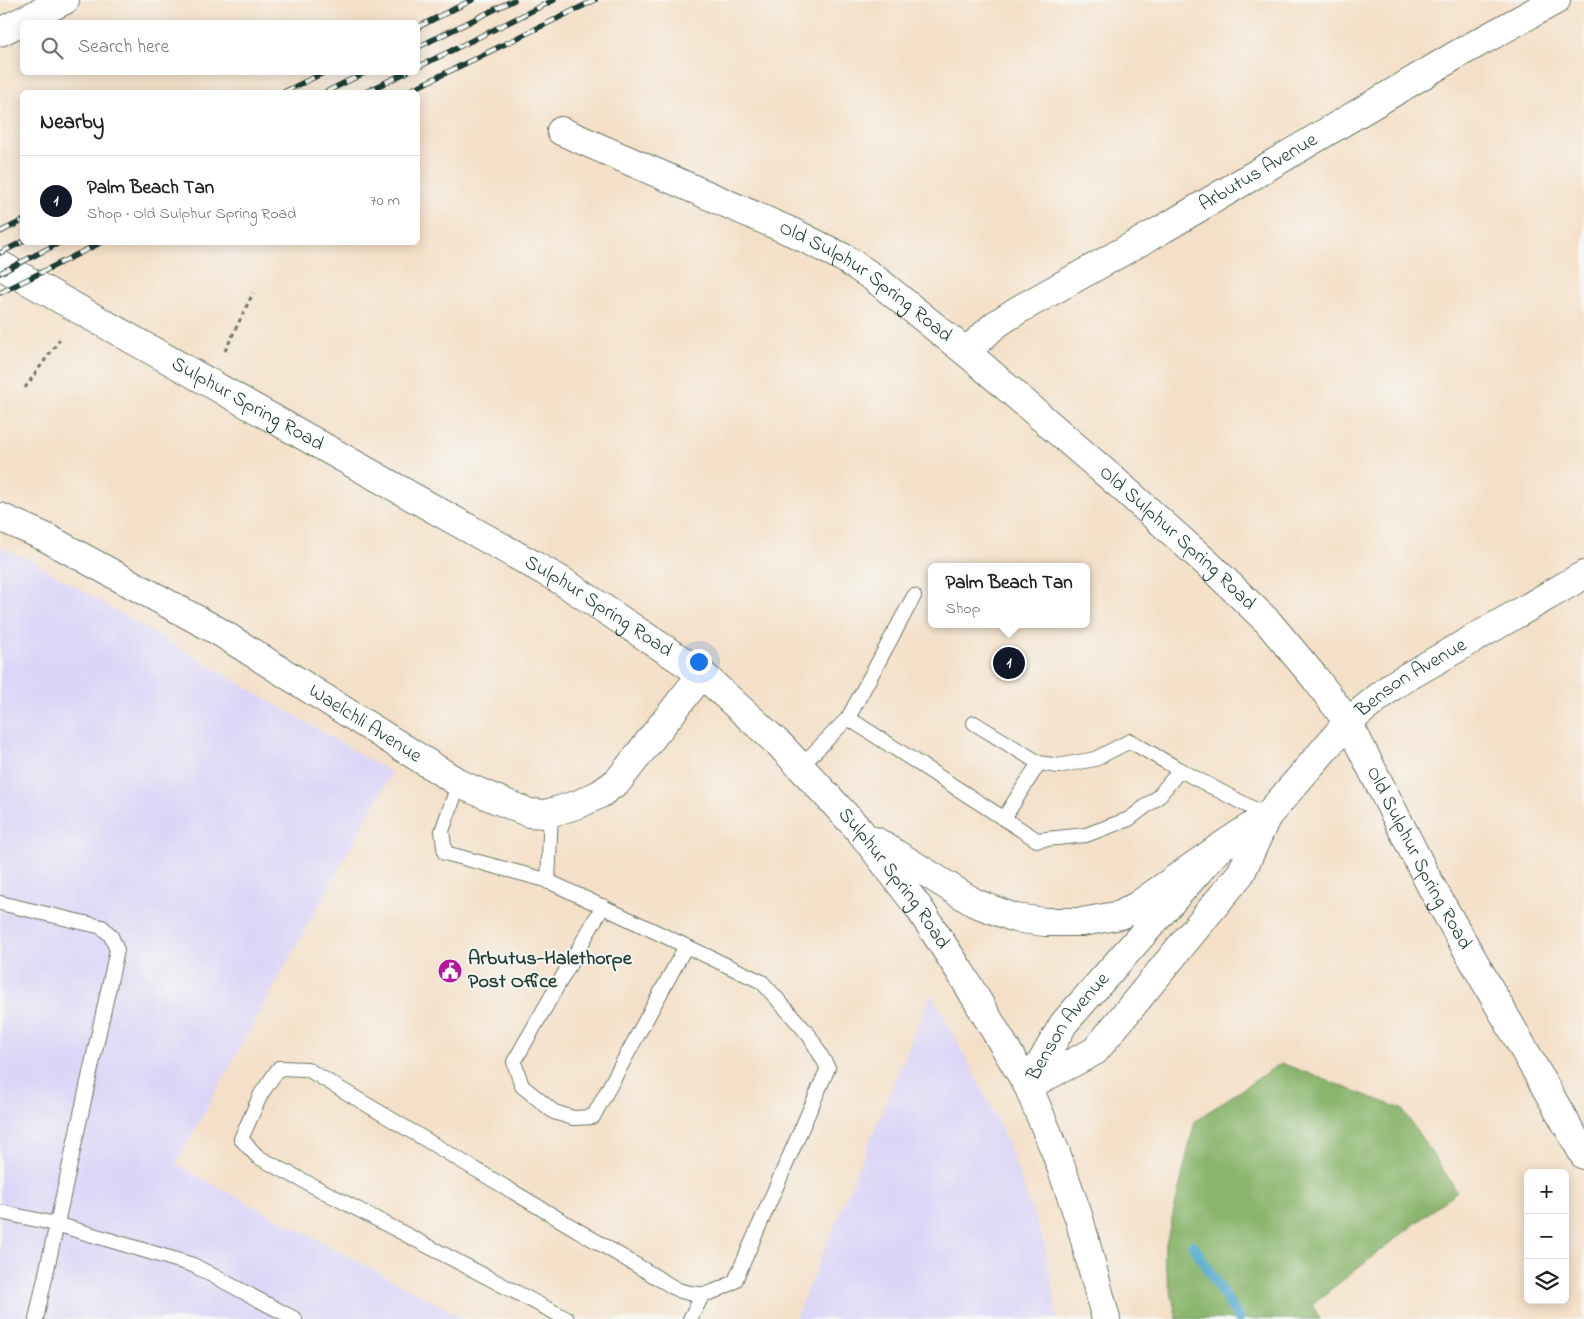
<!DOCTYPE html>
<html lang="en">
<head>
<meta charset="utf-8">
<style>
  :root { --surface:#fff; --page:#f6f6f6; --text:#202124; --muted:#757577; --line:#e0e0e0; --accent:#111827 }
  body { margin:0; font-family:"Indie Flower",sans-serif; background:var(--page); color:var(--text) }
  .controls { position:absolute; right:15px; bottom:15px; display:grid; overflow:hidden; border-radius:8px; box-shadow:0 2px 12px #0003 }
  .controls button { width:45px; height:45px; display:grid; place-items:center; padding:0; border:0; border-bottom:1px solid var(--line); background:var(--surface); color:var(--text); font:25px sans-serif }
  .you { position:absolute; left:698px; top:661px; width:18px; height:18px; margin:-12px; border:4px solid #fff; border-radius:50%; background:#1a73e8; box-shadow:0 0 0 8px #1a73e833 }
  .badge { display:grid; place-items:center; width:32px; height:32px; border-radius:50%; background:var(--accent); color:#fff; font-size:16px; font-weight:700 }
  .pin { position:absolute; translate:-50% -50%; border:2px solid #fff; box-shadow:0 1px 5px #0006 }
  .popup { position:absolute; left:928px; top:563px; width:162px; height:65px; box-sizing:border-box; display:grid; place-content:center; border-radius:8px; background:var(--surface); filter:drop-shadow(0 1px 4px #0005); font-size:16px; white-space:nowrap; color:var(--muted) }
  .popup b { font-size:19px; color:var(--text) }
  .popup::after { content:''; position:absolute; left:50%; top:100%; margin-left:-10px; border:10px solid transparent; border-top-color:var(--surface) }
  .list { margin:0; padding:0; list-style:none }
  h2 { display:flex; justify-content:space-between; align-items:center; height:65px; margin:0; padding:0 20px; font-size:21px }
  h2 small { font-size:16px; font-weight:400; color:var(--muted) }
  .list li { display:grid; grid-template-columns:32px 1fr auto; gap:15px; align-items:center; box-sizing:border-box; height:90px; padding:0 20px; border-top:1px solid var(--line) }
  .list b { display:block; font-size:19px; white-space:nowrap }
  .list p { margin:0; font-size:16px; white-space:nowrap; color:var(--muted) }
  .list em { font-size:16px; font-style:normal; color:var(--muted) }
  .icon { flex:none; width:28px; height:28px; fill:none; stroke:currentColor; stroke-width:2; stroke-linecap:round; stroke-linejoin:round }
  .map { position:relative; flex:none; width:1584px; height:1319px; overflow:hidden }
  .search { position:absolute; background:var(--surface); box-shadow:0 2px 12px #0003; left:20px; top:20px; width:400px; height:55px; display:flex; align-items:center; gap:12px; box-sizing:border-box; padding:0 18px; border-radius:8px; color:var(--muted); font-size:19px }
  .panel { position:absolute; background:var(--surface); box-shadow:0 2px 12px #0003; left:20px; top:90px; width:400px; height:155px; border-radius:8px }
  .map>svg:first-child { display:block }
  .built { fill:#dbd6f7 }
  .forest { fill:#8ab56d; stroke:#547950 }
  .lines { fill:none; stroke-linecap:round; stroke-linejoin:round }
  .stream { stroke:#57abd2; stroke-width:10 }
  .service-casing { stroke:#6a7668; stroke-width:16 }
  .minor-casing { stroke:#6a7668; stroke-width:30 }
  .tertiary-casing { stroke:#6a7668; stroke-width:30 }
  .secondary-casing { stroke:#6a7668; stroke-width:30 }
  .primary-casing { stroke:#6a7668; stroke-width:30 }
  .path { stroke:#6a7668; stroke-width:3; stroke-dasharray:4 4; stroke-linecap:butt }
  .service { stroke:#fff; stroke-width:14 }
  .minor { stroke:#fff; stroke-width:28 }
  .tertiary { stroke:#fff; stroke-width:28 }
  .secondary { stroke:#fff; stroke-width:28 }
  .primary { stroke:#fff; stroke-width:28 }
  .rail-casing { stroke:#1f3d34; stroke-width:5.5 }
  .rail { stroke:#f6f6f2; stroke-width:4; stroke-dasharray:11; stroke-linecap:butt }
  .labels { text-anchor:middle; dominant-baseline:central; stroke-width:4; stroke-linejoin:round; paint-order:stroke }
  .street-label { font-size:20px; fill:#1f3d34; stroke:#f6f6f2 }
  .poi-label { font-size:20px; font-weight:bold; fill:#1f3d34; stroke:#f6f6f2; text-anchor:start }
</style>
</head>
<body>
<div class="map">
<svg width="1584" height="1319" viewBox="0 0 1584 1319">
  <rect width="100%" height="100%" fill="#f6f6f2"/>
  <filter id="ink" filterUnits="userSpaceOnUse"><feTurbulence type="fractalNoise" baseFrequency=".02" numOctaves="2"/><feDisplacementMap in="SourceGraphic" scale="10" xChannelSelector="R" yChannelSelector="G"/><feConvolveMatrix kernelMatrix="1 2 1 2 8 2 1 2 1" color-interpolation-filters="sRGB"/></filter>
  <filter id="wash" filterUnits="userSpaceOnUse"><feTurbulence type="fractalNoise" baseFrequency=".0096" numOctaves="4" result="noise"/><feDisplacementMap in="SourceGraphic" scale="20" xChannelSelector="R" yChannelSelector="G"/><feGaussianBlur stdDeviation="1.12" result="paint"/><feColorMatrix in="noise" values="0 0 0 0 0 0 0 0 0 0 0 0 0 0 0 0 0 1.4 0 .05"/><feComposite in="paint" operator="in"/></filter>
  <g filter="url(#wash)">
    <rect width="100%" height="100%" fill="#f4e0c8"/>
    <g class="built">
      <path d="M0,547L32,561L392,773L176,1164L465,1319H0Z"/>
      <path d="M931,994L966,1057L1001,1127L1045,1245L1057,1319H795Z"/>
    </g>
    <path class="forest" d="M1281,1063L1402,1109L1457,1191L1312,1304L1320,1319H1177L1163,1257L1195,1121Z"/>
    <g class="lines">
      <path class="stream" d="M1193,1245L1239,1319"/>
    </g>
  </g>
  <g filter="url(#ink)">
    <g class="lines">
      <defs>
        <g id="service">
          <path d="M848,718L914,596"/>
          <path d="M974,723L1039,763L1058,766L1095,759L1130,741L1180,770"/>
          <path d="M800,767L848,718L1037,840L1086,835L1129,819L1158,797L1180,770L1267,816"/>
          <path d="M459,783L442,831L445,853L546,880L762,982L809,1035L828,1068L735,1281C712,1294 704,1298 678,1290L307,1069L279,1068L261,1094L241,1139L258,1157L567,1319"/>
          <path d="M1004,818L1039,763"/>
          <path d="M548,882L551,812"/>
          <path d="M0,903L102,927L111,936L117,950L36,1319"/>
          <path d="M603,906L514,1062L522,1086L554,1112L573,1118L593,1117L686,946"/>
          <path d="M0,1212L56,1224L193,1265L295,1319"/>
          <path d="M690,1319L703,1294"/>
        </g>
        <g id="minor">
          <path id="s1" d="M561,131L794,233L844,258L874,278L966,352L1123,488L1209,565L1268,622L1315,678L1348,722L1431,886L1584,1155"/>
          <path id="s2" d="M966,352L995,325L1018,310L1163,229L1458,54L1556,0"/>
          <path id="s3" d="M0,517L45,537L218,631L462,785L529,813L546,814L579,804L600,794L618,781L702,674"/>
        </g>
        <g id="tertiary">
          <path id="s4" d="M1028,1086L1095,1051L1241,873L1267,816L1348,722L1395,684L1584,575"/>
          <path id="s5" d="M1028,1086L1064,1023L1219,848L1267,816"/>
        </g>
        <g id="secondary">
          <path id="s6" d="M0,265L562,581L702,674L781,746L860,831L919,908L961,973L1028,1086L1056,1153L1079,1218L1106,1319"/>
          <path d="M875,841L975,903L1015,918L1045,922H1082L1121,915L1138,905L1219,848"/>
        </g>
        <path id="primary" d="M0,32L65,0"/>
      </defs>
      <use href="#service" class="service-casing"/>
      <use href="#minor" class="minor-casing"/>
      <use href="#tertiary" class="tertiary-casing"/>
      <use href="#secondary" class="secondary-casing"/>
      <use href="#primary" class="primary-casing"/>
      <g class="path">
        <path d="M225,351L253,293"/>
        <path d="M25,388L60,339"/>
      </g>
      <use href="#service" class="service"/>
      <use href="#minor" class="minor"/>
      <use href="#tertiary" class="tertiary"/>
      <use href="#secondary" class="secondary"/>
      <use href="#primary" class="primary"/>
      <defs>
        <g id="rail">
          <path d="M418,27L472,0"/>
          <path d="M418,47L514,0"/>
          <path d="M418,67L554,0"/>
          <path d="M284,92L325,72"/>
          <path d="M326,92L366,72"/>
          <path d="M366,92L407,72"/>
          <path d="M407,92L595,0"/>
          <path d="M0,232L22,221"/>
          <path d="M0,253L22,242"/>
          <path d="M0,273L61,242"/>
          <path d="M0,293L102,242"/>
        </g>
      </defs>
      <use href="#rail" class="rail-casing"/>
      <use href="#rail" class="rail"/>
    </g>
  </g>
  <defs>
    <symbol id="civic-disc" viewBox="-11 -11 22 22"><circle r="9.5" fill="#b5179e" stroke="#f6f6f2"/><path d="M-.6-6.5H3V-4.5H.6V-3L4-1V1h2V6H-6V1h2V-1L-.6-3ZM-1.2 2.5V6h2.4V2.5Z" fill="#fff"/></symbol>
  </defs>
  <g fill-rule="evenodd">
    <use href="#civic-disc" x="436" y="957" width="28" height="28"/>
  </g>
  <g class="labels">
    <g class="street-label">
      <text stroke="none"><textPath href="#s2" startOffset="344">Arbutus Avenue</textPath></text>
      <text stroke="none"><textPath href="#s1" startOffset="341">Old Sulphur Spring Road</textPath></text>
      <text stroke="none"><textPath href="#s6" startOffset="284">Sulphur Spring Road</textPath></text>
      <text stroke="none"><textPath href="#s1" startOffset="746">Old Sulphur Spring Road</textPath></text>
      <text stroke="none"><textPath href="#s6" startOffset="689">Sulphur Spring Road</textPath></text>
      <text stroke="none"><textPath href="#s4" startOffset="570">Benson Avenue</textPath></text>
      <text stroke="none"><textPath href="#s3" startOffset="420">Waelchli Avenue</textPath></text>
      <text stroke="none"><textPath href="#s1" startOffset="1151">Old Sulphur Spring Road</textPath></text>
      <text stroke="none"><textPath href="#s6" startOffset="1094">Sulphur Spring Road</textPath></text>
      <text stroke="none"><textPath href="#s5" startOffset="72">Benson Avenue</textPath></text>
    </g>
    <g class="poi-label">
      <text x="468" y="959">Arbutus-Halethorpe<tspan x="468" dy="23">Post Office</tspan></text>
    </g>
  </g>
</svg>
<div class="controls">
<button>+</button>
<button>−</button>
<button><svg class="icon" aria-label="layers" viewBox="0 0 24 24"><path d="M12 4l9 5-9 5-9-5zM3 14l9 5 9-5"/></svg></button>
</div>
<div class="you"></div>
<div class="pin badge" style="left:1009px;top:663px">1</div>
<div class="popup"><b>Palm Beach Tan</b>Shop</div>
<div class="search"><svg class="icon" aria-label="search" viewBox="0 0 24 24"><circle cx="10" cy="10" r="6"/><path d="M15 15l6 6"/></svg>Search here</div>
<section class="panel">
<h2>Nearby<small></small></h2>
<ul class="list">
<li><span class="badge">1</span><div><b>Palm Beach Tan</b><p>Shop · Old Sulphur Spring Road</p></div><em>70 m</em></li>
</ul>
</section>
</div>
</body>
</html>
